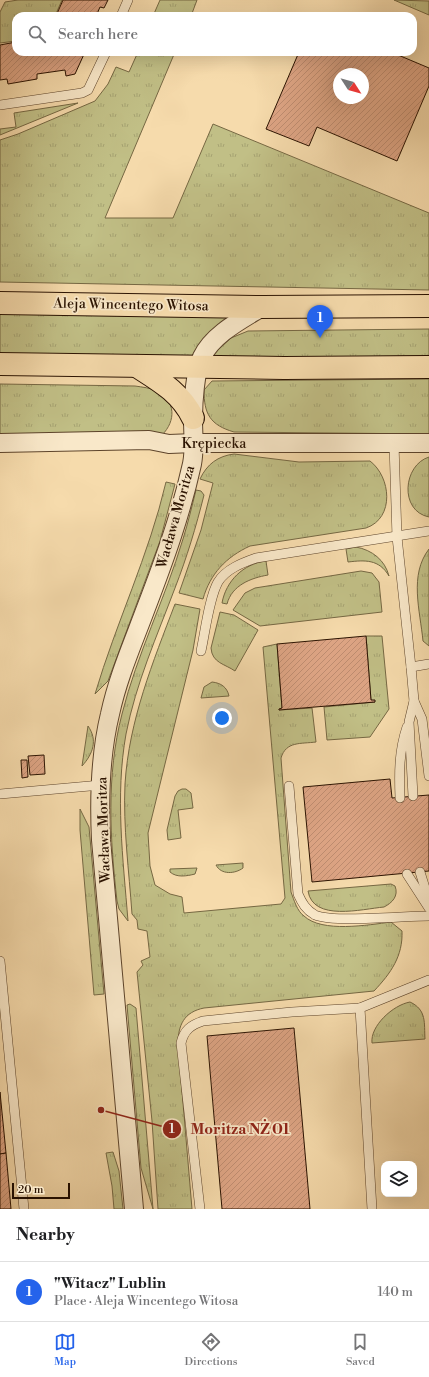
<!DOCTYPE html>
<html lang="en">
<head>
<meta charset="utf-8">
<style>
  :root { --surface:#fff; --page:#f2f2f2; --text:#202124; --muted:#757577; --line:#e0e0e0; --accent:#2563eb }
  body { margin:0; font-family:"Libre Bodoni",serif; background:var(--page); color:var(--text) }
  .controls { position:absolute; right:12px; bottom:12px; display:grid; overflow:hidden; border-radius:8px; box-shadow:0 4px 16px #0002 }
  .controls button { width:36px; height:36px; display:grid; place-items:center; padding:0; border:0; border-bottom:1px solid var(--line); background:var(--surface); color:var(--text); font:20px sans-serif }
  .compass { position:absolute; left:333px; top:68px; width:36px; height:36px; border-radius:50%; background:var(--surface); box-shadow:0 4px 16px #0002; rotate:126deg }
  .scale { position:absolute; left:12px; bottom:10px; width:58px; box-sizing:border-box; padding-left:4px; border:2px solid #2a1200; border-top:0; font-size:11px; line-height:14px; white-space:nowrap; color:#2a1200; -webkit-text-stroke:3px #f9e8c9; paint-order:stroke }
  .you { position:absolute; left:222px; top:718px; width:14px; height:14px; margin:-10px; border:3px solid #fff; border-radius:50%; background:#1a73e8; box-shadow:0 0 0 6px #1a73e833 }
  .badge { display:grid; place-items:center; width:26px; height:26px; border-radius:50%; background:var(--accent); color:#fff; font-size:13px; font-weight:700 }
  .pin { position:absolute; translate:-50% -33px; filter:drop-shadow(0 1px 2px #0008) }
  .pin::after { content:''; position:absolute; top:21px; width:14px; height:12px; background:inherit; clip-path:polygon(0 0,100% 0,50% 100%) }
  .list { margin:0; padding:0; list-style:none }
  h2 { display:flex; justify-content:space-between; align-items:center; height:52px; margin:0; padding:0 16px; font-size:17px }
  h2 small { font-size:13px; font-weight:400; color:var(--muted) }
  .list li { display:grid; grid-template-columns:26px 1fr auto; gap:12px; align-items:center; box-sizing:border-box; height:60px; padding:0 16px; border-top:1px solid var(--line) }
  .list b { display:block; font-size:15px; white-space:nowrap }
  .list p { margin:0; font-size:13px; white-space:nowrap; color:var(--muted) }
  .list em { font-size:13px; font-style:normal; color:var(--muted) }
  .icon { flex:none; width:22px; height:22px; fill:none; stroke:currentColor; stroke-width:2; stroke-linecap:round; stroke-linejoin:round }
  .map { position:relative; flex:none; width:429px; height:1209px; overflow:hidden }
  .search { position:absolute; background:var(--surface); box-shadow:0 4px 16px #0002; left:12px; right:12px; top:12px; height:44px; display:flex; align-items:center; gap:10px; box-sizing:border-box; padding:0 14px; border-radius:12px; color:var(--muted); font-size:15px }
  .sheet { height:112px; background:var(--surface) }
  nav { display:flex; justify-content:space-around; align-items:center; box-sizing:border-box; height:56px; border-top:1px solid var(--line); background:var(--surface); font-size:11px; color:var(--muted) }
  nav a { display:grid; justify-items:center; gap:2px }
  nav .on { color:var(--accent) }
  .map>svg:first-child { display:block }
  .grass { fill:url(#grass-tufts); stroke:#766843 }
  .building { fill:url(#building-hatch); stroke:#2a1200; fill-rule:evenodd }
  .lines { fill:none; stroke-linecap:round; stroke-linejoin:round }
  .lane-casing { stroke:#5d442b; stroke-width:10 }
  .street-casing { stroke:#5d442b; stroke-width:20 }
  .primary-casing { stroke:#2a1200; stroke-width:24 }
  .lane { stroke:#f9e8c9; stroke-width:9 }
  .street { stroke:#f9e8c9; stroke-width:18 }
  .primary { stroke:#f6dbac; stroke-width:22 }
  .labels { text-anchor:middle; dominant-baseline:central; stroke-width:3.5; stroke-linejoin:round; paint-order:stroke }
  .street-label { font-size:14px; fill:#2a1200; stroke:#f9e8c9 }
  .leader { fill:none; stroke:#8f2418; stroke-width:1.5 }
  .callout-dot { fill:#8f2418; stroke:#f9e8c9; stroke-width:1.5 }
  .mark-label { font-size:12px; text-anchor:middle; font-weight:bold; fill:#fff }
  .callout-label { font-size:15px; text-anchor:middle; font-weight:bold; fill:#8f2418; stroke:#f9e8c9; stroke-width:3.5; stroke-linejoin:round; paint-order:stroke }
</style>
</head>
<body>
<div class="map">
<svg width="429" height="1209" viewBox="0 0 429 1209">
  <defs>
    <pattern id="grass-tufts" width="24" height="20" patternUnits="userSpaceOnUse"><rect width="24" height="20" fill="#c1bf86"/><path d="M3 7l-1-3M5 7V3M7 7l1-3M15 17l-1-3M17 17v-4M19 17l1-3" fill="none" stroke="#a6a372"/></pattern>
    <pattern id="building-hatch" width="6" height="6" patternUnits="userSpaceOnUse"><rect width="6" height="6" fill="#dea585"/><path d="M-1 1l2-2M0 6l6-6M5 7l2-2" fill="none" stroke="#bf8d71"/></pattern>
  </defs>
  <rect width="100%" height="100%" fill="#f6dbac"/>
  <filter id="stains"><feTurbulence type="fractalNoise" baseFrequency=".005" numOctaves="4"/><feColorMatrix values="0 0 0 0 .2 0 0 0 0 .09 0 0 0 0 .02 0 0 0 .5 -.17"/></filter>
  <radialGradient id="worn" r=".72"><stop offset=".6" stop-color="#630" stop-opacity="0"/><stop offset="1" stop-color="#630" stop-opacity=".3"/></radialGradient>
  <g class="grass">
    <path d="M18,0H62L55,16H16V41L0,43V12L5,2Z"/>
    <path d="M160,0H197L191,16H153Z"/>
    <path d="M394,0L429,1V15Z"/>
    <path d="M138,52H175L105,218H173L213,124L429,213V290L0,282V140L18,134L95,101L108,84L116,67L129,72Z"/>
    <path d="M78,103L0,135V129L16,127L14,113Z"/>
    <path d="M0,314L233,317C211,328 204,338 192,358L0,355Z"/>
    <path d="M429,329V356L209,358L231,338L248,331Z"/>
    <path d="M429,379V434L234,432C210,425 204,414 204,390L212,381Z"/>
    <path d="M0,384L135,386C142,387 151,388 157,391C176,401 176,421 162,435L0,437Z"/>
    <path d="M234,454L299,462L370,461C391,477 395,518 366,528L250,546C226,557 210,574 203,599L179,593L201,530L213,483L200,479C207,464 218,456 234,454Z"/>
    <path d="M429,457V517C399,511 403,465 429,457Z"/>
    <path d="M166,482L175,484L160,541L108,681L95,694C116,623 149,555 166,482Z"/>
    <path d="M196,490L201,491L204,495C196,527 187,557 175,588C157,636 136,683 126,734C115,796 123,858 128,921L119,909L117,901C110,839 106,776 122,714C137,654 165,599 183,539C188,523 192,506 196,490Z"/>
    <path d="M356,547C372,550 385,560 389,576C379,559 365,560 348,562L346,549Z"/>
    <path d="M429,549V646L423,641C420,610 409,575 429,549Z"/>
    <path d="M266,561L268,575C251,578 232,585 227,604L222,603C226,581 243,564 266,561Z"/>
    <path d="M361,571L372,573L379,582L382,612L260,626L233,610L245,593L255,588Z"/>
    <path d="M175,604L200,609L193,650L148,833L150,866L155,885L170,894L182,897L184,913L281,904L285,898L263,647L277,644L282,708L279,709V710L312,708L316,742C301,744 286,741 281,758L291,892C294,900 297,911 304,916C322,933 368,925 391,922L402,931C403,956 391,973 374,991L204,1008C184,1012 178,1025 178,1044L192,1209H158L152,1121L137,972L143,965L141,961L150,957L147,931L138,929L137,920L132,914C129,871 123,827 125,784C129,720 153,662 175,604Z"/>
    <path d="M220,612L234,615L258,630L235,671C225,664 212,663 211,648Z"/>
    <path d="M366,636H382L389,709L370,737L327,740L324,707L375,702L371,700Z"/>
    <path d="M212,682C221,683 227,687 229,696L201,698L204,687Z"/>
    <path d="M88,726C98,740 93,754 82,766Z"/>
    <path d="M182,789H186L191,793L193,808L178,810L181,838L168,840L167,830L175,796L178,791Z"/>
    <path d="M80,809L89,827L104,994L94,995L80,830Z"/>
    <path d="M243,863V868C235,874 221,875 216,865Z"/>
    <path d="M197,868L195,874C187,876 177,878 170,872V869Z"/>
    <path d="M391,884L395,886C399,896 392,903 384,907C362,909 313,922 308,891Z"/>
    <path d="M410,1002C427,1010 424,1023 425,1039L372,1043C370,1026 393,1005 410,1002Z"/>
    <path d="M130,1004L136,1008L153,1209L141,1168L127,1005Z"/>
    <path d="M113,1152L119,1171L123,1209H114L112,1186L106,1153Z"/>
  </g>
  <g class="building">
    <path d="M63,0H108L104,8L100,7L97,14L100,16H56Z"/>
    <path d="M16,42V52H85L75,74L66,76L65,70L37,74V79L8,84L7,79L0,80V45Z"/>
    <path d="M299,52H391L429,68V86L397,161L317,127L309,146L266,129ZM339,74H363V98H339Z"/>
    <path d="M366,636L371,700H375V702L279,710V709L282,708L277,644Z"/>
    <path d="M44,755L45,774L30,775L28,756Z"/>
    <path d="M21,760H27L28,777L22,778Z"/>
    <path d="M390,779L392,798L429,795V871L312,882L303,787Z"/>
    <path d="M294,1028L310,1209H222L207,1036Z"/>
    <path d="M0,1092L6,1153L0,1154Z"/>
    <path d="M6,1153L11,1209H0V1154Z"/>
  </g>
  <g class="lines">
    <defs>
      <g id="lane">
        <path d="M121,16L128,0"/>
        <path d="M0,105L82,93L88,90L106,52"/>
        <path d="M394,444L397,537L411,667L429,664"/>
        <path d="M201,651C205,633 209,598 218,582C226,569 242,563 256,558L429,531"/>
        <path d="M411,667L414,701L409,722L413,796"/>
        <path d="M414,701L422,719L429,776"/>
        <path d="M289,786L298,894C302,903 306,910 315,915C333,923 405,916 429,916"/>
        <path d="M0,794L101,785"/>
        <path d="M400,798C399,772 399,751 407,727"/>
        <path d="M420,872L429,901"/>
        <path d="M407,874L429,908"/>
        <path d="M0,961L24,1209"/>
        <path d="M200,1209L181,1043C184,1030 191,1025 203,1021L292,1012L360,1008"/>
        <path d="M372,1209L360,1008L429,980"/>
      </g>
      <g id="street">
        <path d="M0,443L149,440L169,444L194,443H429"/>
        <path d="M134,1209L101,840C99,798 100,755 110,714C118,677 133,643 146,608C164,561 181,514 192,464C195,449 193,435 193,419C193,402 195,372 202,357C213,334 241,320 262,307"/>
      </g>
      <g id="primary">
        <path d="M0,303L262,307L429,306"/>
        <path d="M0,364L284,368L429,367"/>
        <path d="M138,367C160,381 181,393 193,418"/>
      </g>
    </defs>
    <use href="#lane" class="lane-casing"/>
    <use href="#street" class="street-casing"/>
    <use href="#primary" class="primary-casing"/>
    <use href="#lane" class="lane"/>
    <use href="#street" class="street"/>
    <use href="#primary" class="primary"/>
  </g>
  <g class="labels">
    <g class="street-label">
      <text transform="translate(131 305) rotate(1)">Aleja Wincentego Witosa</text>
      <text x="214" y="444">Krępiecka</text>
      <text transform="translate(176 517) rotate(-74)">Wacława Moritza</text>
      <text transform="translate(104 830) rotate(-92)">Wacława Moritza</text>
    </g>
  </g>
  <path class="leader" d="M101 1110L172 1129"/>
  <g class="callout-dot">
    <circle cx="101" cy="1110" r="4"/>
    <circle cx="172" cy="1129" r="10"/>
  </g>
  <g class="mark-label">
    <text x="172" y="1133">1</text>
  </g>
  <g class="callout-label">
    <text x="240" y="1134">Moritza NŻ 01</text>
  </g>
  <rect width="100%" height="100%" filter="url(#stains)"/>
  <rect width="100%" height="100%" fill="url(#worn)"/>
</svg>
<div class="controls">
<button><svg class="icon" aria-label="layers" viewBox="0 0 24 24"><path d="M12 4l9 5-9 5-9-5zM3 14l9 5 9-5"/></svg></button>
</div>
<svg class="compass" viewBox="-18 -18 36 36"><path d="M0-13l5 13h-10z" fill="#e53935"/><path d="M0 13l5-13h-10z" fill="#757577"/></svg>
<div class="scale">20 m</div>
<div class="you"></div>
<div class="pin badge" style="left:320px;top:338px">1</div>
<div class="search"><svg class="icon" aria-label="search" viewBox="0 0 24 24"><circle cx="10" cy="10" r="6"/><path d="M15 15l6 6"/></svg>Search here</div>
</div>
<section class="sheet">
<h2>Nearby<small></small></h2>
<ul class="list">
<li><span class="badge">1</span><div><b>&quot;Witacz&quot; Lublin</b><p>Place · Aleja Wincentego Witosa</p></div><em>140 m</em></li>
</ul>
</section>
<nav>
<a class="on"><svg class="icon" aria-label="map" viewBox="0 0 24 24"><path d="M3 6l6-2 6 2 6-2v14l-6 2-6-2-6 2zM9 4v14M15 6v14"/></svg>Map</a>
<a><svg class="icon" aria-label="directions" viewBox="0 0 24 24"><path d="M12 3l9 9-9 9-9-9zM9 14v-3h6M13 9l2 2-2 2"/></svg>Directions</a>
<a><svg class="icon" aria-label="saved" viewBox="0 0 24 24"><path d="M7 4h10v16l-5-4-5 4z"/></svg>Saved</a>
</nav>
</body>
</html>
